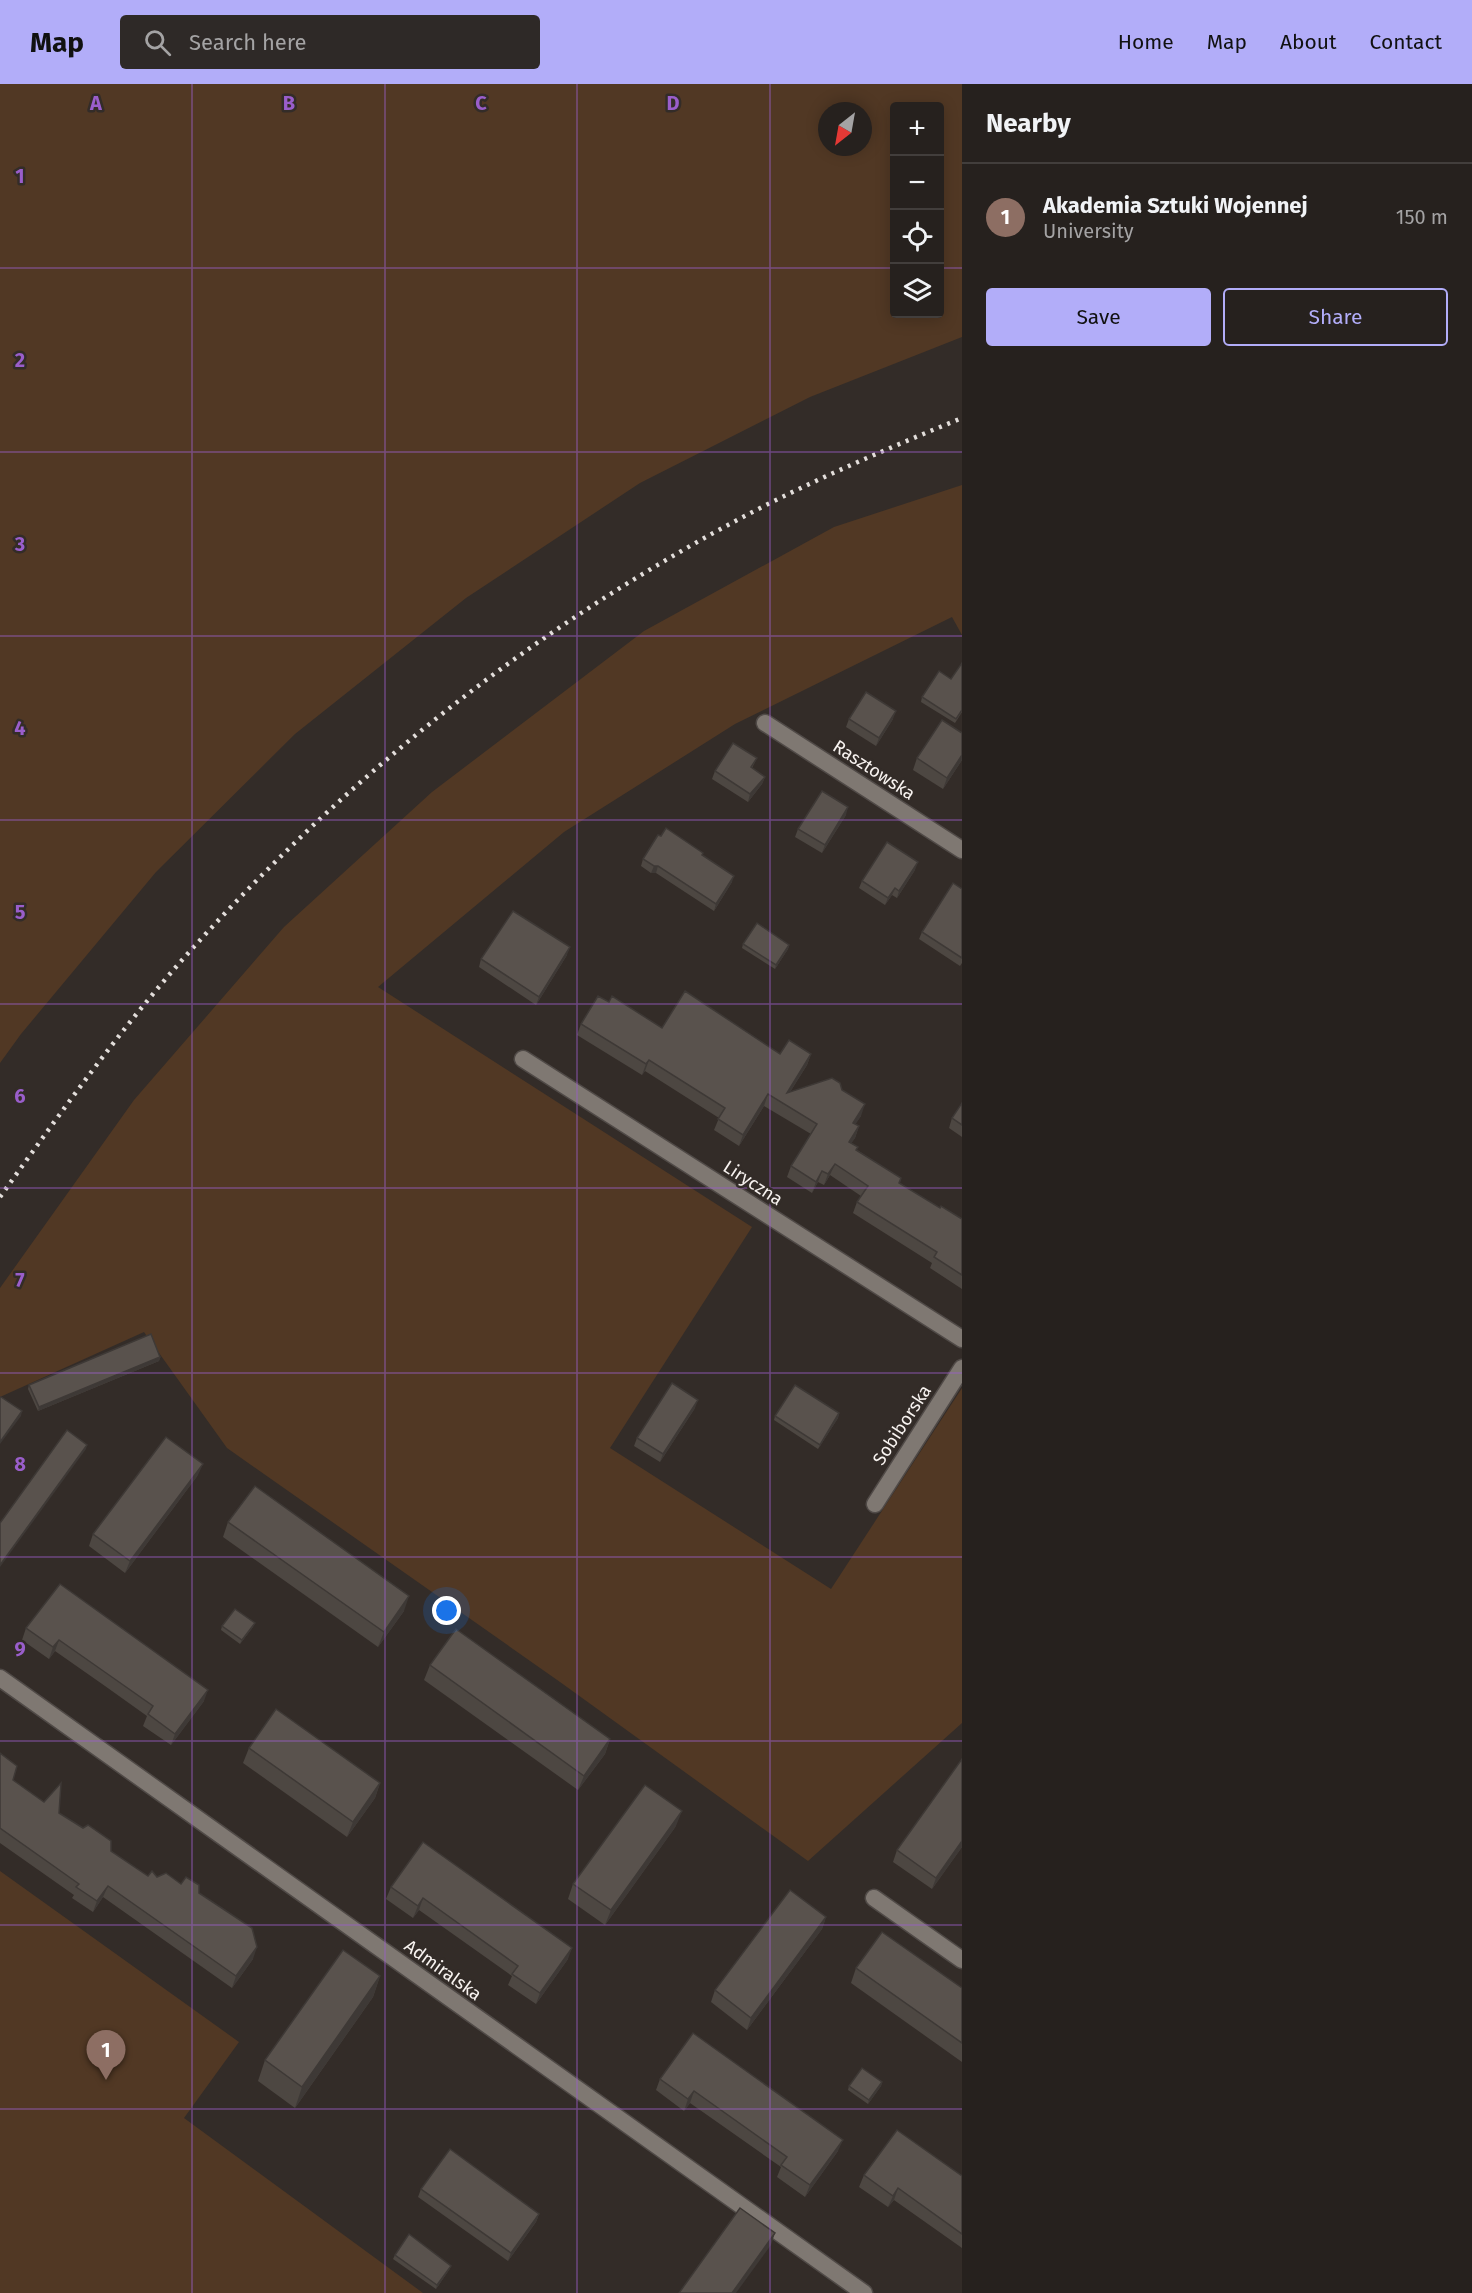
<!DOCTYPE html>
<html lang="en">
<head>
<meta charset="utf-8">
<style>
  :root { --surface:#26211e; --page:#2e2927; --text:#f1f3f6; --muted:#a4a3a4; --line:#423e3c; --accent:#b2adf9 }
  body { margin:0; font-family:"Fira Sans",sans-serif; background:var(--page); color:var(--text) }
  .controls { position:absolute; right:18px; top:18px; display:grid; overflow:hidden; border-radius:6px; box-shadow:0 3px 15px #0003 }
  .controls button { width:54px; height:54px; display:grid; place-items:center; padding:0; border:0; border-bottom:2px solid var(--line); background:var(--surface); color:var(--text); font:30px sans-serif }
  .compass { position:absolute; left:818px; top:18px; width:54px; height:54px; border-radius:50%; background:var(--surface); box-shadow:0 3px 15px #0003; rotate:211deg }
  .you { position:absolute; left:447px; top:1527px; width:21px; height:21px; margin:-15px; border:4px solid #fff; border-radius:50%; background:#1a73e8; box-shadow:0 0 0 9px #1a73e833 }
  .badge { display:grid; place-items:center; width:39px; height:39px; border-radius:50%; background:var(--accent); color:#fff; font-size:20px; font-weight:700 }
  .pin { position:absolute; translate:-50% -50px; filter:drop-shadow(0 2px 3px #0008) }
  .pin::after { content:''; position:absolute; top:32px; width:21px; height:18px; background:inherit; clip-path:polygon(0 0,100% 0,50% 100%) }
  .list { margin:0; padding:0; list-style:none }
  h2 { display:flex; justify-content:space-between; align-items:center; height:78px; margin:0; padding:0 24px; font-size:26px }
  h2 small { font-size:20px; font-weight:400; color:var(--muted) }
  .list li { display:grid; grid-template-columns:39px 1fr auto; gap:18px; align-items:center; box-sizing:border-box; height:108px; padding:0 24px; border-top:2px solid var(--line) }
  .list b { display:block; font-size:22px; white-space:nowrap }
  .list p { margin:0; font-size:20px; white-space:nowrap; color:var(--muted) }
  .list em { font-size:20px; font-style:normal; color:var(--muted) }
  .actions { display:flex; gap:12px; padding:18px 24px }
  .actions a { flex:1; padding:14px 0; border:2px solid var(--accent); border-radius:6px; text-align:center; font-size:21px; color:var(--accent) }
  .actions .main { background:var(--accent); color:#111 }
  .icon { flex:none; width:33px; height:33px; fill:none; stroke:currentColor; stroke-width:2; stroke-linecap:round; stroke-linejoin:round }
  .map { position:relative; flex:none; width:962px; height:2209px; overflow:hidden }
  header { display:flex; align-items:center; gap:36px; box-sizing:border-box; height:84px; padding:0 30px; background:var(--accent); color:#111 }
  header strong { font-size:28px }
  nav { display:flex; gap:33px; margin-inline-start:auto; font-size:21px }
  .search { width:420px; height:54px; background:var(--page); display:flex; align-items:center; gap:15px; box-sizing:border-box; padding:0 21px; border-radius:6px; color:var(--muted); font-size:22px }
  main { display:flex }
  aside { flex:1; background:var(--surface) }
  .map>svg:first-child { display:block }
  .green { fill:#513824; fill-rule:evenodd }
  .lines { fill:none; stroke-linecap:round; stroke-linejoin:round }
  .minor-casing { stroke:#504a47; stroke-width:19 }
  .minor { stroke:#7f7872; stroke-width:16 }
  .rail { stroke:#e3dedb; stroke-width:4.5; stroke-dasharray:3 6; stroke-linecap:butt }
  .wall { fill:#4d4742 }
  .shaded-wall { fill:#3e3936 }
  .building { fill:#59524d; stroke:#3e3936; stroke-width:1.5 }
  .grid { fill:none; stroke:#9a5ecb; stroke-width:1.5; stroke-opacity:0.55 }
  .labels { text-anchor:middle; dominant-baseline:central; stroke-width:5; stroke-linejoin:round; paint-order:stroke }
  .street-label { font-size:18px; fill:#f8f3f0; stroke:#332c28 }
  .grid-label { font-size:20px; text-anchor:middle; font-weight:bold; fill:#9a5ecb; stroke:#332c28; stroke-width:5; stroke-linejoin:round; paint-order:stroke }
</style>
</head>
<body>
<header>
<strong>Map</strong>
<div class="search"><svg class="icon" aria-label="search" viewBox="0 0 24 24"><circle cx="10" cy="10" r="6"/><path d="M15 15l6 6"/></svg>Search here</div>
<nav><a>Home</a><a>Map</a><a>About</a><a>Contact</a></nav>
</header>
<main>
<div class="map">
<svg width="962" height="2209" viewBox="0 0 962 2209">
  <rect width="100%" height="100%" fill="#332c28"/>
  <g class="green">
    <path d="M0,0H962V253L810,313L640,399L466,514L295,650L156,788L21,950L0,979ZM940,22V230H894V22ZM827,27H863V63H827Z"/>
    <path d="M962,401V551L952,533L735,640L564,748L378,903L752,1143L610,1364L831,1505L962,1304V1639L808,1777L560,1598L227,1364L144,1248L0,1313V1204L134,1016L284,843L432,708L644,547L834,443Z"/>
    <path d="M0,1787L239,1958L184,2034L423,2209H0Z"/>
  </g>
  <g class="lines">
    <defs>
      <g id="minor">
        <path d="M765,639L962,766"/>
        <path d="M523,975L962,1255"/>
        <path d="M875,1420L962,1284"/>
        <path d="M0,1594L864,2209"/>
        <path d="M874,1814L962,1876"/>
      </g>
    </defs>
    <use href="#minor" class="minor-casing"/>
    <use href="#minor" class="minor"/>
    <path class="rail" d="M0,1113C64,1024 128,934 202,854C363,678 553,530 766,421C830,389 896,361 962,334"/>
  </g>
  <g class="wall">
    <path d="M951,595L962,628L955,639L921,618L922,613Z"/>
    <path d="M849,635H893L876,662L846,643Z"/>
    <path d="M757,674L752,684L765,693L762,700L748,718L712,695L715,687Z"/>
    <path d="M917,674L962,676L943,705L913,686Z"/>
    <path d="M846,731L822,769L795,753L798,745Z"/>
    <path d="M703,769L702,771L732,798L714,827L656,789H651L641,782L643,775Z"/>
    <path d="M915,786L897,814L892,811L885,821L859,804L862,797Z"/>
    <path d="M962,805V879L960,882L919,855L922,848Z"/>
    <path d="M743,860L789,861L788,865L775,885L742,864Z"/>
    <path d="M567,871L536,921L479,883L481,875Z"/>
    <path d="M609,918L662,944L780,970H811L807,981L790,1008L842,1006L861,1032L855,1040L859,1042L855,1054L851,1059L857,1066L901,1094L900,1099L940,1124L962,1135V1205L930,1184L932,1179L853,1129L857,1118L861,1112L830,1091L824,1101L818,1098L812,1109L787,1093L791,1082L811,1050L764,1022L739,1062L714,1046L719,1034L645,987L642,991L577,951L581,940Z"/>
    <path d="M962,1019V1053L949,1044L952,1034Z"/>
    <path d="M160,1273L159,1277L38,1327L28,1305L29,1301Z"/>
    <path d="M695,1324L660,1378L634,1362L637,1354Z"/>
    <path d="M839,1329L838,1334L818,1365L774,1336L775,1332Z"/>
    <path d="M198,1391L125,1489L89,1462L93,1450Z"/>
    <path d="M228,1438L404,1527L378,1563L223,1453Z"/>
    <path d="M60,1500L204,1617L171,1661L143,1642L147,1632L105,1602L55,1567L49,1575L22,1556L26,1544Z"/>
    <path d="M222,1542L253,1543L240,1560L221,1546Z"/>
    <path d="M430,1581L610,1655L605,1670L578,1706L424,1596Z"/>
    <path d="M249,1664L380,1699L375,1714L347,1753L243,1679Z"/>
    <path d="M0,1669L13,1696L111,1767L148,1792L181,1800L199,1809L253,1875L232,1904L103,1813L93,1828L72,1814L74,1811L0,1759Z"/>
    <path d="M676,1742L605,1841L568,1815L573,1800Z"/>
    <path d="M423,1758L568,1875L536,1920L508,1901L512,1892L419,1826L413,1834L386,1815L391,1803Z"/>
    <path d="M962,1763L932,1805L893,1778L897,1766Z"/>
    <path d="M826,1833L822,1845L747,1946L711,1918L715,1906Z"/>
    <path d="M856,1884L962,1904V1978L851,1899Z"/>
    <path d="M380,1892L373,1913L295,2024L258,1997L265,1976Z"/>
    <path d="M693,1949L838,2067L805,2113L777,2093L781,2083L690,2019L684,2027L656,2006L660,1995Z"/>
    <path d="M882,1998L881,2002L868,2020L848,2006L849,2002Z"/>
    <path d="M864,2091L962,2092V2164L894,2116L888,2123L859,2103Z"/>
    <path d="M421,2105L539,2130L536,2138L508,2177L418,2113Z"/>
    <path d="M395,2171L451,2182L449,2186L436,2205L393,2175Z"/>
  </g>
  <g class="shaded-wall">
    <path d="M896,627L893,635L876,662L879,654Z"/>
    <path d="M962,671V676L943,705L947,694Z"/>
    <path d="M765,693L762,700L748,718L750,710Z"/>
    <path d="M848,723L846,731L822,769L825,761Z"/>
    <path d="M918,778L915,786L897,814L899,807Z"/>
    <path d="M654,782H658L656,789H651Z"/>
    <path d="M734,792L732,798L714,827L716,820Z"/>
    <path d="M895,804L892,811L885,821L888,814Z"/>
    <path d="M789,861L788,865L775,885L776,881Z"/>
    <path d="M570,863L567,871L536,921L539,913Z"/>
    <path d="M811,970L807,981L782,1021L787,1009Z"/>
    <path d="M649,976L645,987L642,991L646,980Z"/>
    <path d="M768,1010L764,1022L739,1062L743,1051Z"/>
    <path d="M865,1020L861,1032L849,1050L853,1039Z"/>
    <path d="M859,1042L855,1054L845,1069L849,1058Z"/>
    <path d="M835,1080L830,1091L824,1101L828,1090Z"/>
    <path d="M822,1087L818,1098L812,1109L816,1098Z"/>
    <path d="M160,1273L159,1277L38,1327L39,1323Z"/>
    <path d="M698,1316L695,1324L660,1378L663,1370Z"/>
    <path d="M22,1327L21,1332L0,1360V1358Z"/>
    <path d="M839,1329L838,1334L818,1365L820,1361Z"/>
    <path d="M87,1361L86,1365L0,1483V1481Z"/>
    <path d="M203,1380L198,1391L125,1489L130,1477Z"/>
    <path d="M409,1512L404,1527L378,1563L384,1548Z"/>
    <path d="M255,1539L253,1543L240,1560L242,1556Z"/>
    <path d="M59,1556L55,1567L49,1575L53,1563Z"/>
    <path d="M208,1606L204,1617L171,1661L175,1650Z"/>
    <path d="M610,1655L605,1670L578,1706L584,1692Z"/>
    <path d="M380,1699L375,1714L347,1753L353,1738Z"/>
    <path d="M682,1727L676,1742L605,1841L611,1826Z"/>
    <path d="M962,1757V1763L932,1805L936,1794Z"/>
    <path d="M108,1802L103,1813L93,1828L97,1817Z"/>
    <path d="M423,1814L419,1826L413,1834L418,1822Z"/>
    <path d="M826,1833L822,1845L747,1946L751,1934Z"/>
    <path d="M257,1863L253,1875L232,1904L236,1892Z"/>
    <path d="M572,1864L568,1875L536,1920L540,1909Z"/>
    <path d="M380,1892L373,1913L295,2024L302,2003Z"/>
    <path d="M882,1998L881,2002L868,2020L869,2016Z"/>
    <path d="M694,2007L690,2019L684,2027L688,2015Z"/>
    <path d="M843,2056L838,2067L805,2113L810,2101Z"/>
    <path d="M898,2104L894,2116L888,2123L893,2112Z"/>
    <path d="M539,2130L536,2138L508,2177L511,2169Z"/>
    <path d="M775,2149L771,2161L736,2209H732Z"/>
    <path d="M451,2182L449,2186L436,2205L437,2201Z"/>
  </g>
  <g class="building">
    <path d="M962,579V626L956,635L922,613L939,587L951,595Z"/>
    <path d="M866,608L896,627L879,654L849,635Z"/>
    <path d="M942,636L962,649V671L947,694L917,674Z"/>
    <path d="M733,659L757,674L751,683L765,693L750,710L715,687Z"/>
    <path d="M822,707L848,723L825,761L798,745Z"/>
    <path d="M666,744L703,769L702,771L734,792L716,820L658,782H654L643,775L658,751L661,752Z"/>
    <path d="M887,758L918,778L899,807L895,804L888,814L862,797Z"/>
    <path d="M953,799L962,805V874L922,848Z"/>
    <path d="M513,827L570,863L539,913L481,875Z"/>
    <path d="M757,839L789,861L776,881L743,860Z"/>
    <path d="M685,907L780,970L789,956L811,970L787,1009L832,994L840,999L842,1006L865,1020L853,1039L859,1042L849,1058L858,1063L856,1066L901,1094L899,1099L940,1124L941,1122L962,1135V1191L934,1173L937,1168L857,1118L868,1102L835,1080L828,1090L822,1087L816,1098L791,1082L817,1040L768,1010L743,1051L718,1035L725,1024L649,976L646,980L581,940L598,912L609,918L612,912L662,944Z"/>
    <path d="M962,1019V1041L952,1034Z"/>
    <path d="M151,1250L160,1273L39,1323L29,1301Z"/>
    <path d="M672,1299L698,1316L663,1370L637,1354Z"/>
    <path d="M795,1301L839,1329L820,1361L775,1332Z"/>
    <path d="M1,1313L22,1327L0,1358V1314Z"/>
    <path d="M67,1346L87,1361L0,1481V1439Z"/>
    <path d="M166,1353L203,1380L130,1477L93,1450Z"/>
    <path d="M255,1402L409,1512L384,1548L228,1438Z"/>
    <path d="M60,1500L208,1606L175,1650L148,1630L153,1622L109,1591L59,1556L53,1563L26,1544Z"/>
    <path d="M235,1525L255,1539L242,1556L222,1542Z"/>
    <path d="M456,1545L610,1655L584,1692L430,1581Z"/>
    <path d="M276,1625L380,1699L353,1738L249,1664Z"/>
    <path d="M0,1669L17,1682L13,1696L44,1718L61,1699L59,1729L83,1744L88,1741L111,1757V1767L148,1792L152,1787L157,1793L166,1789L181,1800L186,1793L199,1801V1809L252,1844L257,1863L236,1892L108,1802L97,1817L76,1803L79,1800L0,1744Z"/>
    <path d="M962,1675V1757L936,1794L897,1766Z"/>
    <path d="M645,1701L682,1727L611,1826L573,1800Z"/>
    <path d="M423,1758L572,1864L540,1909L512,1890L518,1882L423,1814L418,1822L391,1803Z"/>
    <path d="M790,1806L826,1833L751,1934L715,1906Z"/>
    <path d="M882,1848L962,1904V1959L856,1884Z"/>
    <path d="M343,1866L380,1892L302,2003L265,1976Z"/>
    <path d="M693,1949L843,2056L810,2101L781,2081L787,2073L694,2007L688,2015L660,1995Z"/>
    <path d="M862,1984L882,1998L869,2016L849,2002Z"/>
    <path d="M897,2046L962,2092V2150L898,2104L893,2112L864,2091Z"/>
    <path d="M450,2065L539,2130L511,2169L421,2105Z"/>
    <path d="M740,2124L775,2149L732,2209H679Z"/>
    <path d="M409,2150L451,2182L437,2201L395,2171Z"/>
  </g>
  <path class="grid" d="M192,0V2209M385,0V2209M577,0V2209M770,0V2209M0,184H894M940,184H962M0,368H962M0,552H962M0,736H962M0,920H962M0,1104H962M0,1289H962M0,1473H962M0,1657H962M0,1841H962M0,2025H962"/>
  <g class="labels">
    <g class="street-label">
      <text transform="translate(874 686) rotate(33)">Rasztowska</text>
      <text transform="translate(753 1099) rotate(33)">Liryczna</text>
      <text transform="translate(902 1341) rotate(-57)">Sobiborska</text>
      <text transform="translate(443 1886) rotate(36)">Admiralska</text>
    </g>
  </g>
  <g class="grid-label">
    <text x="96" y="26">A</text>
    <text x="289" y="26">B</text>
    <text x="481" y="26">C</text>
    <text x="673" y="26">D</text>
    <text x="20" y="99">1</text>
    <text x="20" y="283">2</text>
    <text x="20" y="467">3</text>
    <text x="20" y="651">4</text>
    <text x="20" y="835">5</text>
    <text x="20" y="1019">6</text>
    <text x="20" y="1203">7</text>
    <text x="20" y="1387">8</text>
    <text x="20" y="1572">9</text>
  </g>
</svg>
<div class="controls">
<button>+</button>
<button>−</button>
<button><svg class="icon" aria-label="locate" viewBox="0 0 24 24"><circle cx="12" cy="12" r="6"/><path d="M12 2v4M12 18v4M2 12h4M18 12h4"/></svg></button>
<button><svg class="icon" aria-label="layers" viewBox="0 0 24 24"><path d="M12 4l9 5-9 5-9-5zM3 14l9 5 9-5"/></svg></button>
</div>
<svg class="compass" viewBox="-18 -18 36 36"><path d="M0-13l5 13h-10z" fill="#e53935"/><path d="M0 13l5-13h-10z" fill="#a4a3a4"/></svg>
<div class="you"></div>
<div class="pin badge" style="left:106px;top:1996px;background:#8d6e63">1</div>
</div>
<aside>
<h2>Nearby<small></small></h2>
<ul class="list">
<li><span class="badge" style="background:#8d6e63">1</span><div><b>Akademia Sztuki Wojennej</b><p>University</p></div><em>150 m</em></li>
</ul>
<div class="actions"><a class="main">Save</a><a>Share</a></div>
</aside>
</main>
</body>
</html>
